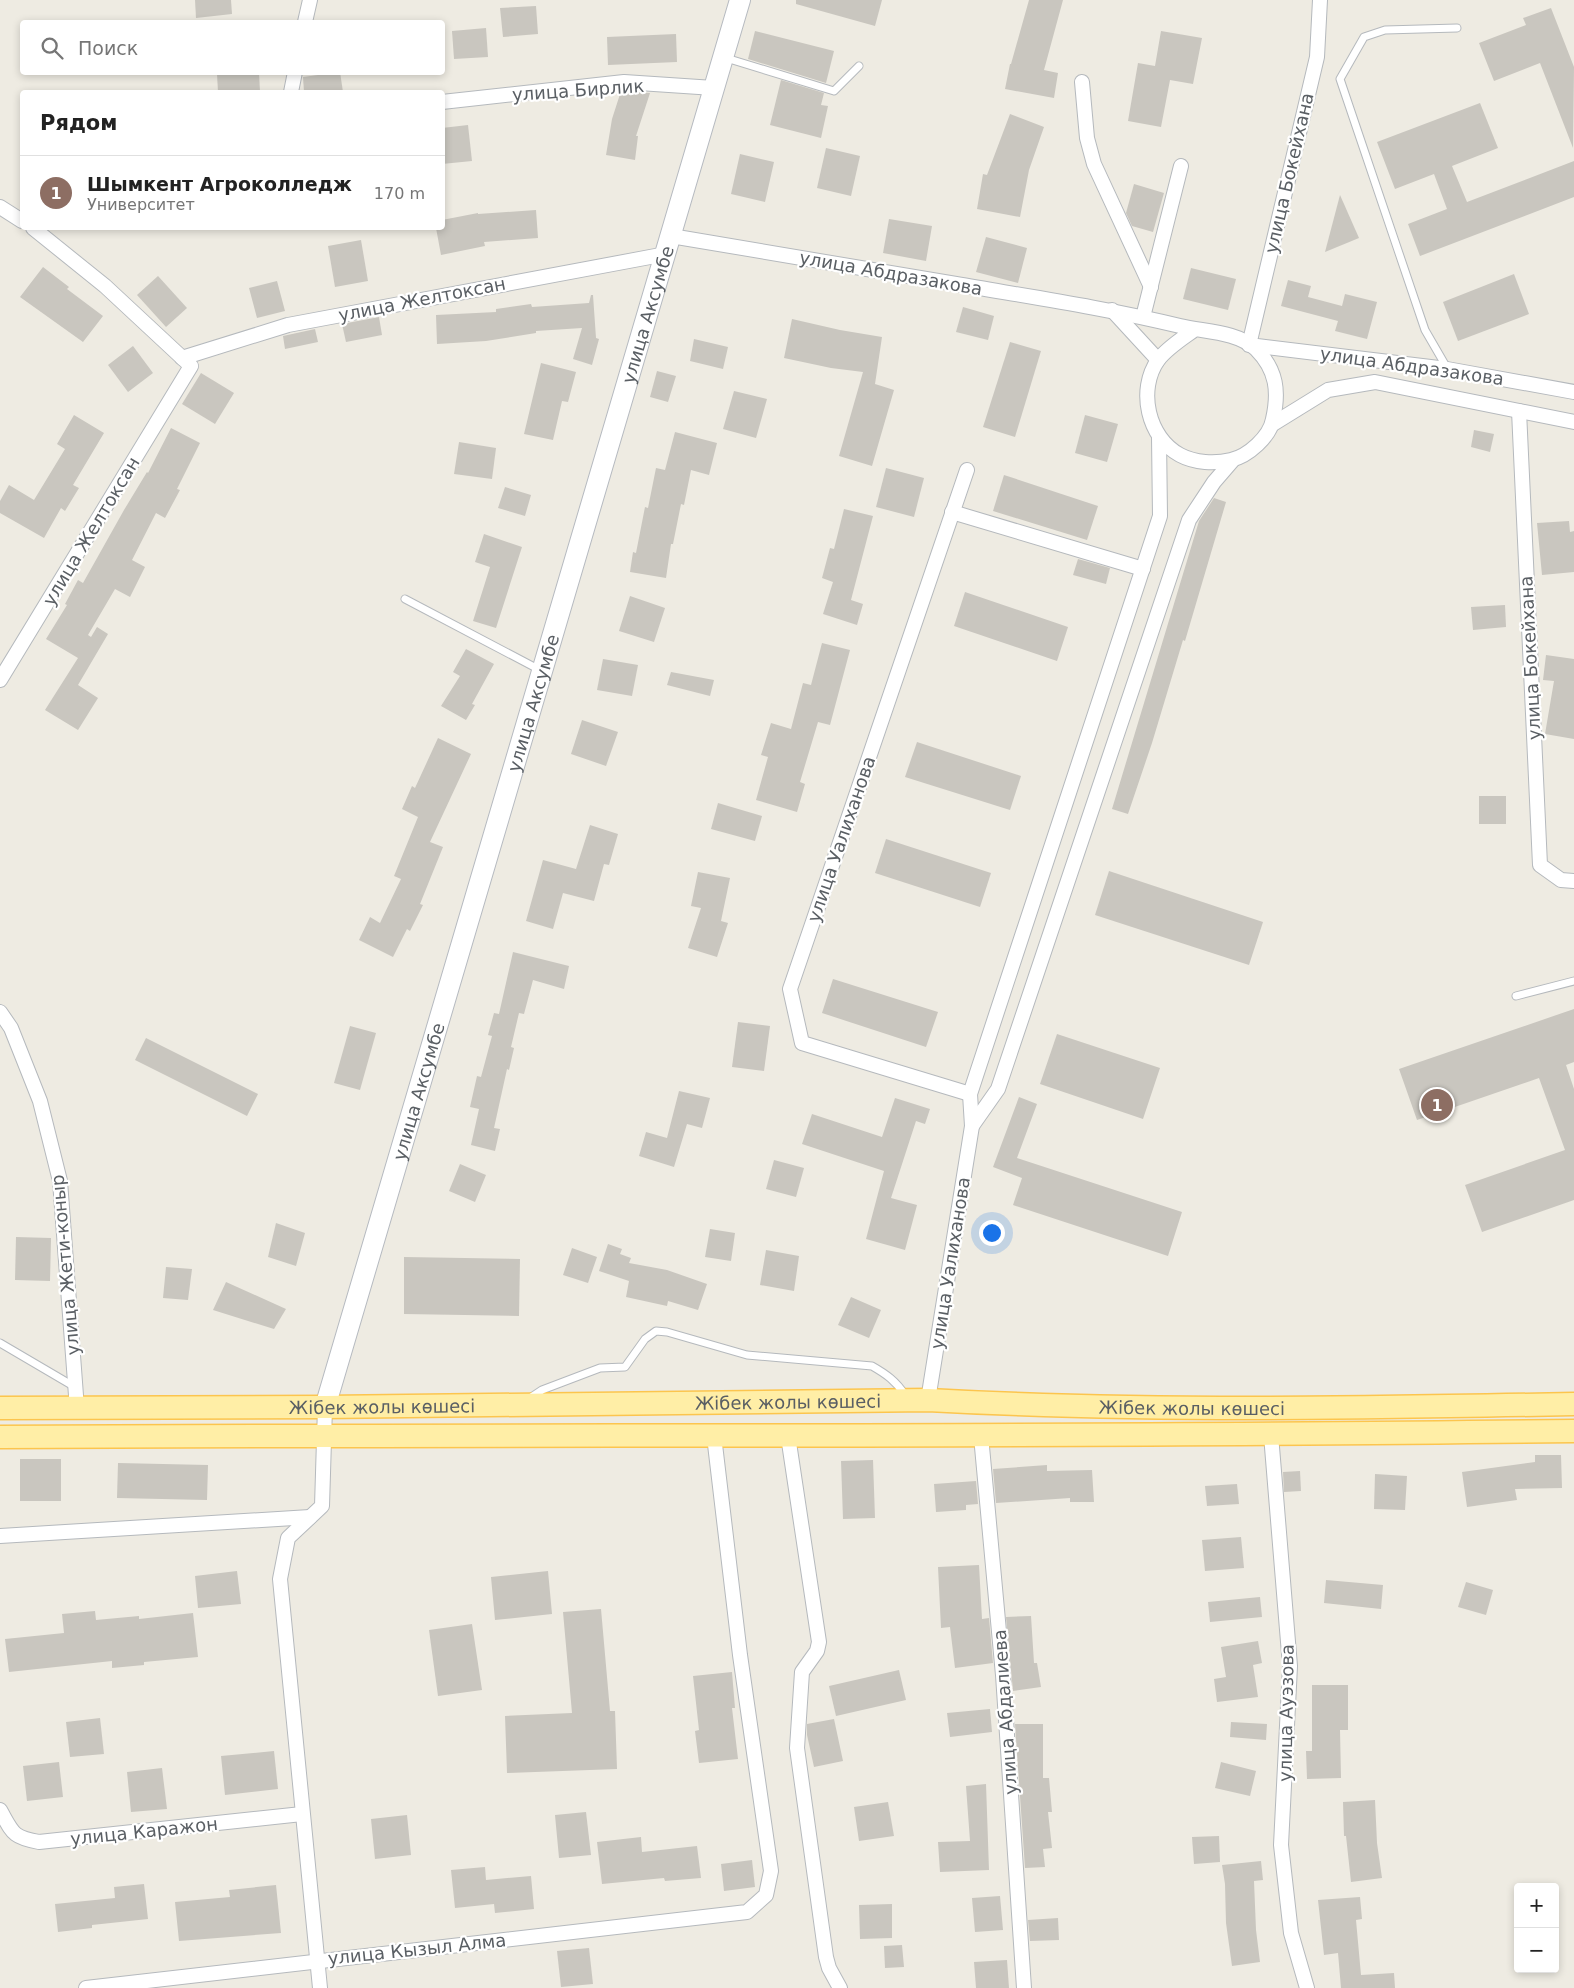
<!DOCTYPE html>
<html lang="ru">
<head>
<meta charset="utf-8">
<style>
  :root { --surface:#fff; --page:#f6f6f6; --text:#222; --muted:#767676; --line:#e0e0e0; --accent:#b45309 }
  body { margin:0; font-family:"DejaVu Sans",sans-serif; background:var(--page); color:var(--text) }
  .controls { position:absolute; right:15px; bottom:15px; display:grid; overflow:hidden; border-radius:5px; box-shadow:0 2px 8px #0003 }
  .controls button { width:45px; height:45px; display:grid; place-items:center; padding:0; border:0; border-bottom:1px solid var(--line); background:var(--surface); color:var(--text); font:25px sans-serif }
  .you { position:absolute; left:991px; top:1232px; width:18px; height:18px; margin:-12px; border:4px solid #fff; border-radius:50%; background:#1a73e8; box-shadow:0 0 0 8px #1a73e833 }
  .badge { display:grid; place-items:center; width:32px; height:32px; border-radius:50%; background:var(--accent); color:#fff; font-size:16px; font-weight:700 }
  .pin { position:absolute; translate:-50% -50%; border:2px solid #fff; box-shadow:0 1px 5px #0006 }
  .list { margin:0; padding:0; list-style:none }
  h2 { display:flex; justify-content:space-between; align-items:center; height:65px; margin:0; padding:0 20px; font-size:21px }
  h2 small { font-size:16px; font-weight:400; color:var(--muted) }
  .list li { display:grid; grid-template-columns:32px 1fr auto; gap:15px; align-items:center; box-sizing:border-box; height:75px; padding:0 20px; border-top:1px solid var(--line) }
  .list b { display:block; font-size:19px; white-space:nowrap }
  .list p { margin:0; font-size:16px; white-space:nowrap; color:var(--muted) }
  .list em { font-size:16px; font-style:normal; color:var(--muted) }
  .icon { flex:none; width:28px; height:28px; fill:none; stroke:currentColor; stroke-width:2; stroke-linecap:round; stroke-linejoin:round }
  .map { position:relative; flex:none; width:1574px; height:1988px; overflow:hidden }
  .search { position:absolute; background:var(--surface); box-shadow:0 2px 8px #0003; left:20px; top:20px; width:425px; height:55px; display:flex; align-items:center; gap:12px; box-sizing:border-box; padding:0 18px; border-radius:5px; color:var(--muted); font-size:19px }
  .panel { position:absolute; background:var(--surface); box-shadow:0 2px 8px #0003; left:20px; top:90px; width:425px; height:140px; border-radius:5px }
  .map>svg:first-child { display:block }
  .building { fill:#c9c6bf }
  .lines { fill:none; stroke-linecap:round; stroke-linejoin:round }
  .lane-casing { stroke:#b5b9bd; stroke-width:9 }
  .street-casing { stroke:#b5b9bd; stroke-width:16 }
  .secondary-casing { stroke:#b6bac0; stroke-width:22 }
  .primary-casing { stroke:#fcc54e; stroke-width:25 }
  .lane { stroke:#fff; stroke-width:7 }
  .street { stroke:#fff; stroke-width:14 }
  .secondary { stroke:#fff; stroke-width:20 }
  .primary { stroke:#ffeea6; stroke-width:22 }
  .labels { text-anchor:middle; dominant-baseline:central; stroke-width:4.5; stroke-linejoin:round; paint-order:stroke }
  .street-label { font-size:18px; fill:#5a5f64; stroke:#fff }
</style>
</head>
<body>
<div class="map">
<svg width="1574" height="1988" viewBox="0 0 1574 1988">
  <rect width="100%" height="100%" fill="#eeebe2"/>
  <g class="building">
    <path d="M195,0H231L232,14L196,18Z"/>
    <path d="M796,0H882L875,26L796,4Z"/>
    <path d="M1029,0H1063L1044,70L1058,73L1054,98L1005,89L1010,64H1011Z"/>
    <path d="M536,6L538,34L503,37L500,8Z"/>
    <path d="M1551,8L1574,67L1573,148L1540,63L1494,81L1479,43L1526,25L1523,18Z"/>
    <path d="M486,28L488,57L454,59L452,31Z"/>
    <path d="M755,31L834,51L826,83L748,59Z"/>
    <path d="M1161,31L1202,38L1193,84L1170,80L1161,127L1128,121L1138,63L1155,66Z"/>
    <path d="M676,34L677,62L608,65L607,37Z"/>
    <path d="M247,72H259L260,92H218L217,74Z"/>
    <path d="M340,72L343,92H304L303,77Z"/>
    <path d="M781,80L824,93L821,105L828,106L821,138L770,125Z"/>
    <path d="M621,91L650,93L636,136H638L635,160L606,155L612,119Z"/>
    <path d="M1480,103L1498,148L1452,166L1467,202L1574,161V197L1420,256L1408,224L1447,209L1434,174L1395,189L1377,142Z"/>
    <path d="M1010,114L1044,127L1029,170L1020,217L977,209L983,174L987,175Z"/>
    <path d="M468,125L472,161L442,164V128Z"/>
    <path d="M826,148L860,156L851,196L817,188Z"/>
    <path d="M740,154L774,162L765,202L731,194Z"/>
    <path d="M1134,184L1164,193L1153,232L1132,226L1126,213Z"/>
    <path d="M1340,195L1359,238L1325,252Z"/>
    <path d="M536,210L538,238L484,242L485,246L441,255L436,228H442V220L478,213V214Z"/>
    <path d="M889,219L932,226L926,261L883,253Z"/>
    <path d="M986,237L1027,248L1018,283L976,272Z"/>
    <path d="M361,240L368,281L335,287L328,246Z"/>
    <path d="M43,267L69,287L67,289L103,316L83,342L20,297Z"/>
    <path d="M1191,268L1236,279L1228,310L1183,299Z"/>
    <path d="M1514,274L1529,314L1458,341L1443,302Z"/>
    <path d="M158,276L187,308L166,327L137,295Z"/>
    <path d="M1288,280L1311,286L1308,297L1342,306L1345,294L1377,302L1367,339L1335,331L1338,321L1281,306Z"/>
    <path d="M277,281L285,311L257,318L249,288Z"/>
    <path d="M591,295H593L596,338L599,339L592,365L573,359L582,328L536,331V333L486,341L437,344L436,315L496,312V309L531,304L532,307L589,303Z"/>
    <path d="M963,307L994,316L988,340L956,332Z"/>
    <path d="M379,317L382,335L346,342L342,324Z"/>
    <path d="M792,319L840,330L882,337L875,384L894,390L872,466L839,456L863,372L831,368L784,358Z"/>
    <path d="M315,329L318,342L285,349L283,336Z"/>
    <path d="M694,339L728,347L723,369L690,361Z"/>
    <path d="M1010,342L1041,351L1015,437L983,427Z"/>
    <path d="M133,346L153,373L128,392L108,365Z"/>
    <path d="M541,363L576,372L568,402L562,401L553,440L524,434Z"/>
    <path d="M657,371L676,376L668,402L650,397Z"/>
    <path d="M201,373L234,393L215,424L182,404Z"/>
    <path d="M734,391L767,399L756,438L723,429Z"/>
    <path d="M74,415L104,433L73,485L79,488L65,511L61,508L44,538L0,513V501L9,485L34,500L65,449L57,444Z"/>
    <path d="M1085,415L1118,424L1107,462L1075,453Z"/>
    <path d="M171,428L200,443L177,489L180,490L165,518L156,513L132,560L145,567L130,597L115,589L88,635L91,637L97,627L108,634L78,685L98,698L78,730L45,710L78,658L46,639L67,605L65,604L78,580L83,583L124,510L147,472L148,473Z"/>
    <path d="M1474,430L1494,434L1490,452L1471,447Z"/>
    <path d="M675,432L717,443L709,475L691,470L684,505L681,504L673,544H671L666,578L630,572L633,552L636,553L645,507L648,508L656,468L665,470Z"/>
    <path d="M459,442L496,448L492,479L454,474Z"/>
    <path d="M886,468L924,478L914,517L876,507Z"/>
    <path d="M1004,475L1098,506L1087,540L993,511Z"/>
    <path d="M505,487L531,495L525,516L498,508Z"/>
    <path d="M1214,498L1226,502L1185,641L1183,640L1152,743L1128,814L1112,809L1199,521Z"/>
    <path d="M844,509L873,516L851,600L863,604L857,625L823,614L833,582L822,578L830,548L834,549Z"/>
    <path d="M1569,521L1570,532L1574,531V572L1542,575L1537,523Z"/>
    <path d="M484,534L522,547L496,628L473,621L490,567L475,562Z"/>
    <path d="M1078,559L1110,568L1106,584L1073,575Z"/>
    <path d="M965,592L1068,627L1057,661L954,626Z"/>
    <path d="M630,596L665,608L654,642L619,631Z"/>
    <path d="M1505,605L1506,627L1473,630L1471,607Z"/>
    <path d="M822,643L850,650L830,725L818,722L800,782L805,784L797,812L756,800L768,757L761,755L771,723L791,729L803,683L811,685Z"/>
    <path d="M466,649L494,664L472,704L475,705L466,720L441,706L460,676L453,672Z"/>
    <path d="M1546,655L1574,659V739L1545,734L1554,681L1543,680Z"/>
    <path d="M603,659L638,665L632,696L597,690Z"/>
    <path d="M671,672L714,680L710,696L667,685Z"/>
    <path d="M582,720L618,732L606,766L571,754Z"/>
    <path d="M438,738L471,754L430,842L443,847L420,904L423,905L410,931L407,929L393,957L359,940L370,917L380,923L401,879L394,876L418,817L402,809L412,786L415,788Z"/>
    <path d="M917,742L1021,776L1010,810L905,777Z"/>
    <rect x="1479" y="796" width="27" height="28"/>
    <path d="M718,803L762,816L755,841L711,829Z"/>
    <path d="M590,825L618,834L609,865L604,864L594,901L563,893L553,929L526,921L543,860L576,869Z"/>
    <path d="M886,839L991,873L980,907L875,873Z"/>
    <path d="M1109,871L1263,922L1249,965L1095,915Z"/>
    <path d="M698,872L730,878L721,921L728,923L717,957L688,948L701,908L691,906Z"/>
    <path d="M513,952L569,966L564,989L533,980L524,1014L519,1013L511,1047L514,1048L509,1070L507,1069L494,1128L500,1129L495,1151L471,1145L479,1109L470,1107L477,1076L481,1077L492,1036L488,1035L494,1013L499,1014Z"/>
    <path d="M833,979L938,1012L926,1047L822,1013Z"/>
    <path d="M1574,1009V1062L1566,1065L1574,1089V1200L1482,1232L1465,1185L1565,1150L1539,1078L1417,1120L1399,1069Z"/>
    <path d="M738,1022L770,1026L764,1071L732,1067Z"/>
    <path d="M350,1026L376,1033L360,1090L334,1083Z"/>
    <path d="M1057,1034L1160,1068L1143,1119L1040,1084Z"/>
    <path d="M146,1038L258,1094L247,1116L135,1060Z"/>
    <path d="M679,1091L710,1098L702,1128L687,1124L674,1167L639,1156L646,1132L667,1138Z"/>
    <path d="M1019,1097L1037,1104L1017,1158L1182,1212L1168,1256L1013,1205L1022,1178L993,1167Z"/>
    <path d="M895,1098L930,1109L925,1124L916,1121L891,1198L917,1205L905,1250L866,1239L884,1171L802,1144L812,1114L882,1137Z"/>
    <path d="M774,1160L804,1168L796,1197L766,1189Z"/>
    <path d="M460,1164L486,1175L475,1202L449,1191Z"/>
    <path d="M276,1223L305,1233L296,1266L268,1257Z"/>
    <path d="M710,1229L735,1233L731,1261L705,1257Z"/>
    <path d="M16,1237L51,1238L50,1281L15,1280Z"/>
    <path d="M608,1244L622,1249L620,1254L631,1258L629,1263L667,1270L707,1284L698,1310L668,1301L667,1306L626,1297L629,1281L599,1271Z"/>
    <path d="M572,1248L597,1257L588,1283L563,1275Z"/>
    <path d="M766,1250L799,1256L794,1291L760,1285Z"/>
    <path d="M404,1257L520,1259L519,1316L404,1314Z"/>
    <path d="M166,1267L192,1269L188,1300L163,1298Z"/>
    <path d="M226,1282L286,1309L274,1329L213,1310Z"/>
    <path d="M851,1297L881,1310L869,1338L838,1325Z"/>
    <path d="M1535,1455H1561L1562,1488L1515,1489L1517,1500L1467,1507L1462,1472L1535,1462Z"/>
    <rect x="20" y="1459" width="41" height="42"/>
    <path d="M873,1460L875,1518L843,1519L841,1461Z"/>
    <path d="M118,1463L208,1465L207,1500L117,1498Z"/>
    <path d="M1047,1465V1471L1092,1470L1094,1502H1070V1498L996,1503L993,1469Z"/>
    <path d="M1300,1471L1301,1491L1284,1492L1283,1472Z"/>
    <path d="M1375,1474L1407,1476L1405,1510L1374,1509Z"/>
    <path d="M976,1481L978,1504L966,1505V1510L936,1512L934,1484Z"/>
    <path d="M1237,1484L1239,1504L1207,1506L1205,1486Z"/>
    <path d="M1241,1537L1244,1568L1205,1571L1202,1540Z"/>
    <path d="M979,1565L982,1619L989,1618L993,1663L955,1668L950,1627L941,1628L938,1567Z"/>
    <path d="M237,1571L241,1604L198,1608L195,1576Z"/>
    <path d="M548,1571L552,1614L495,1620L491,1577Z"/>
    <path d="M1326,1580L1383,1585L1381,1609L1324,1603Z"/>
    <path d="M1466,1582L1493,1590L1486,1615L1458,1607Z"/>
    <path d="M1260,1597L1262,1617L1210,1622L1208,1602Z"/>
    <path d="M601,1609L610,1711H615L617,1769L507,1773L505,1716L572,1713L563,1612Z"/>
    <path d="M95,1611L96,1620L139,1616V1619L193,1613L198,1657L144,1662V1665L112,1668V1661L9,1672L5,1639L64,1633L62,1614Z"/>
    <path d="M1031,1616L1034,1663H1037L1041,1687L1013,1691L1006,1617Z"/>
    <path d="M472,1624L482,1690L438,1696L429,1630Z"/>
    <path d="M1258,1641L1262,1663L1253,1665L1258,1697L1217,1702L1214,1679L1226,1677L1221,1647Z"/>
    <path d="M899,1670L906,1700L836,1716L829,1686Z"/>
    <path d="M732,1672L735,1708H732L738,1759L699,1763L695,1731L699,1730L693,1676Z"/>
    <path d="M1312,1685H1348V1730H1340L1341,1778L1307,1779L1306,1751H1312Z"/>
    <path d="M990,1709L992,1732L950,1737L947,1713Z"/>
    <path d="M100,1718L104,1754L70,1757L66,1722Z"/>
    <path d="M834,1719L843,1761L814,1767L807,1735V1724Z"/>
    <path d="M1231,1722L1267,1724L1266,1740L1230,1737Z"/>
    <path d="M1015,1724H1043V1778H1049L1052,1812H1048L1052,1848L1043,1849L1045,1867L1025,1868Z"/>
    <path d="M274,1751L278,1789L225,1795L221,1756Z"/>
    <path d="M59,1762L63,1797L27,1801L23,1766Z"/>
    <path d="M1221,1762L1256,1771L1250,1796L1215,1788Z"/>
    <path d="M162,1768L167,1809L131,1812L127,1772Z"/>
    <path d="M986,1784L989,1870L940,1872L938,1842L970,1841L966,1786Z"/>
    <path d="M1375,1800L1377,1843L1382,1878L1351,1882L1346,1836H1344L1343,1802Z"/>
    <path d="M888,1802L894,1836L859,1841L854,1807Z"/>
    <path d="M586,1812L591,1855L559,1858L555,1815Z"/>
    <path d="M407,1815L411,1855L375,1859L371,1819Z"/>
    <path d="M1219,1836L1220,1862L1194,1864L1192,1837Z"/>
    <path d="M641,1837L642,1852L697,1846L701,1878L665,1881L664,1878L602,1884L597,1842Z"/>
    <path d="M752,1860L755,1887L724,1891L721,1864Z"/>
    <path d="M1261,1861L1263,1880L1254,1881L1256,1930L1260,1962L1232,1966L1226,1923L1225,1884L1222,1865Z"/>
    <path d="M485,1867L486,1880L531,1876L534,1909L495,1913L494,1904L455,1908L451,1870Z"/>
    <path d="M144,1884L148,1919L92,1925V1928L58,1932L55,1904L115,1898L114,1887Z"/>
    <path d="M276,1885L281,1933L179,1941L175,1902L230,1897L229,1890Z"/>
    <path d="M1000,1896L1003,1930L975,1932L972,1898Z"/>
    <path d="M1360,1897L1362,1919L1356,1920L1361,1975L1394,1973L1395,1988H1341L1338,1953L1324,1955L1318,1900Z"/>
    <path d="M892,1904V1938L860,1939L859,1905Z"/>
    <path d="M1058,1918L1059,1940L1030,1941L1028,1920Z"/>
    <path d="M902,1945L904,1967L885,1968L884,1946Z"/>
    <path d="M589,1948L593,1984L561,1987L557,1951Z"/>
    <path d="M1007,1960L1009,1988H976L974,1962Z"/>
  </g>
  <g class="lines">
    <defs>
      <g id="lane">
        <path d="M726,58L834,91L859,66"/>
        <path d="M1447,368L1425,330L1340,79L1364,37L1385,30L1457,28"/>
        <path d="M405,599L540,670"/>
        <path d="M1516,996L1574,981"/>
        <path d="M0,1343L75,1387"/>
        <path d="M530,1398L542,1390L600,1368L625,1367L645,1339L656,1331L667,1332L747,1355L872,1366C886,1374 896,1381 905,1395"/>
      </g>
      <g id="street">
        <path d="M1320,0L1317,57L1249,345L1447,369L1574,392"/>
        <path d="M305,22L310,0"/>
        <path d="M1082,82L1087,138L1094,164L1151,287"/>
        <path d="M291,92L295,72"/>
        <path d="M442,102L624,82L714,88"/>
        <path d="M0,207L22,221"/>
        <path d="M671,236C766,252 861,268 956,284C1031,297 1106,308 1180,326C1204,332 1236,331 1256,349C1277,370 1279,392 1273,419C1270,437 1248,456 1231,460C1215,464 1195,463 1180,455C1148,438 1137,390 1158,360C1167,348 1183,338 1194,330"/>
        <path d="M1112,310L1158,360"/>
        <path d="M1143,317L1181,166"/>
        <path d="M182,358L288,325L666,254"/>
        <path d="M1519,411L1540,865L1561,880L1574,881"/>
        <path d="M1273,424L1328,390L1375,382L1574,422"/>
        <path d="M967,470L790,989L802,1043L970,1094"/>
        <path d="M952,512L1143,569"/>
        <path d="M0,680L191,366L105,286L33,228"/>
        <path d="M0,1012L11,1028L40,1101L60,1181L77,1409"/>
        <path d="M972,1126L998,1089L1189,520L1214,482L1233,460"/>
        <path d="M928,1400L972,1126L970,1094L1160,516L1159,437"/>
        <path d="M1271,1435L1290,1666L1281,1845L1291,1933L1307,1988"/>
        <path d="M788,1436L819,1642L817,1651L802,1672L797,1748L826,1957L829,1968L840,1988"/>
        <path d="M981,1436L1003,1675L1024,1988"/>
        <path d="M0,1536L310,1517"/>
        <path d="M0,1810C13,1833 12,1837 39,1842L302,1814"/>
        <path d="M86,1988L747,1912L766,1895L771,1871L740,1655L714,1436"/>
        <path d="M320,1988L280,1579L288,1538L322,1506L325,1407"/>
      </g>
      <g id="secondary">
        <path id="s1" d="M325,1407L740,0"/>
      </g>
      <g id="primary">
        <path id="s2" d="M0,1408L325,1407L928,1400C1143,1412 1359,1408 1574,1404"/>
        <path d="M0,1437C525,1434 1049,1438 1574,1431"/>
      </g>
    </defs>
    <use href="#lane" class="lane-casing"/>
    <use href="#street" class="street-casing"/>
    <use href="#secondary" class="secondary-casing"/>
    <use href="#primary" class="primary-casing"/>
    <use href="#lane" class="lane"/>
    <use href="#street" class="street"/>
    <use href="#secondary" class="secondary"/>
    <use href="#primary" class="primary"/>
  </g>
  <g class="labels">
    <g class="street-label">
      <text transform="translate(578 90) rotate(-4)">улица Бирлик</text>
      <text transform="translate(1289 173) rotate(-77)">улица Бокейхана</text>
      <text transform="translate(891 273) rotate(10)">улица Абдразакова</text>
      <text transform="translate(422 299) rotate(-11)">улица Желтоксан</text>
      <text stroke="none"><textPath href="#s1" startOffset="1139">улица Аксумбе</textPath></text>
      <text transform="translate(1412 366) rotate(8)">улица Абдразакова</text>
      <text transform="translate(91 531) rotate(-59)">улица Желтоксан</text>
      <text transform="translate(1530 658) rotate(-93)">улица Бокейхана</text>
      <text stroke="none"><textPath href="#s1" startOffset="734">улица Аксумбе</textPath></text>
      <text transform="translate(841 839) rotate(-71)">улица Уалиханова</text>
      <text stroke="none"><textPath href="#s1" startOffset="329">улица Аксумбе</textPath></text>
      <text transform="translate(950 1263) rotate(-81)">улица Уалиханова</text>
      <text transform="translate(65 1265) rotate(-95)">улица Жети-коныр</text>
      <text stroke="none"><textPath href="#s2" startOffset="788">Жібек жолы көшесі</textPath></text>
      <text stroke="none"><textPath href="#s2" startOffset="382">Жібек жолы көшесі</textPath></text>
      <text stroke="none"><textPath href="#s2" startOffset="1192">Жібек жолы көшесі</textPath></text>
      <text transform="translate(1005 1712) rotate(-94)">улица Абдалиева</text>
      <text transform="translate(1286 1713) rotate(-89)">улица Ауэзова</text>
      <text transform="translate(144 1831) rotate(-6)">улица Каражон</text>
      <text transform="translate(417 1949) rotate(-6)">улица Кызыл Алма</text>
    </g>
  </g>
</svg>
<div class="controls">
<button>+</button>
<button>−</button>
</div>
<div class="you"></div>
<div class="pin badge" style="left:1437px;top:1105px;background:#8d6e63">1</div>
<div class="search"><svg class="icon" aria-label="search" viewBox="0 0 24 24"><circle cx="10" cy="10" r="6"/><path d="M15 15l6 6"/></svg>Поиск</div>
<section class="panel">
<h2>Рядом<small></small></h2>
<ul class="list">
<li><span class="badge" style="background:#8d6e63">1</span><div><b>Шымкент Агроколледж</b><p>Университет</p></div><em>170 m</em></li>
</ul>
</section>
</div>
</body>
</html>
